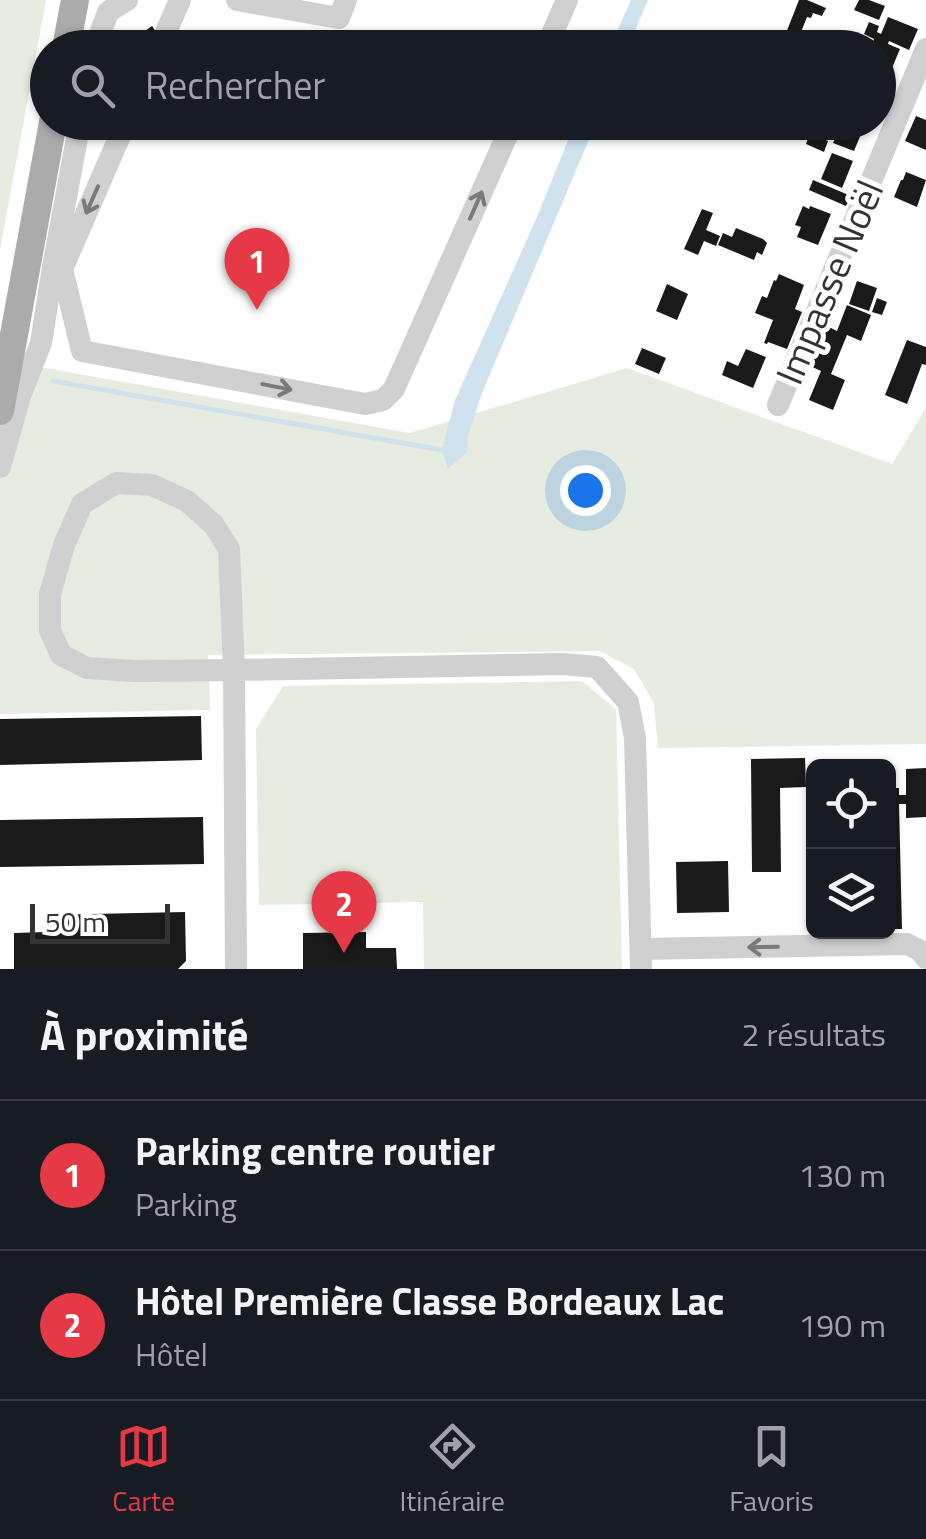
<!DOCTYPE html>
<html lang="fr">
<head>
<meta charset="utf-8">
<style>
  :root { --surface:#171b24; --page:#20242c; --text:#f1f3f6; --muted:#9ea1a6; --line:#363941; --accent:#e63946 }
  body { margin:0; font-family:"Titillium Web",sans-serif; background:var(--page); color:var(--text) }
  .controls { position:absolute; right:30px; bottom:30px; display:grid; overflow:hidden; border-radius:15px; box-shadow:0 2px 8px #0004 }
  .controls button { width:90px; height:90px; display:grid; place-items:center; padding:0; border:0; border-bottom:2px solid var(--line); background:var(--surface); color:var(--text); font:50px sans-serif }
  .scale { position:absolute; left:30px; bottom:25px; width:140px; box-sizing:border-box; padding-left:10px; border:5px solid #333; border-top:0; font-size:28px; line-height:35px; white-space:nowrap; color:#333; -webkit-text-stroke:8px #fff; paint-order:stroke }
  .you { position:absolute; left:585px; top:490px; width:35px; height:35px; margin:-25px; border:8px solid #fff; border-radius:50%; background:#1a73e8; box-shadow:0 0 0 15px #1a73e833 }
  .badge { display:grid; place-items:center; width:65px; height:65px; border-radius:50%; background:var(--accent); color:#fff; font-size:32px; font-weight:700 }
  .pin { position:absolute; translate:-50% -82px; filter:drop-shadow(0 2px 5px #0008) }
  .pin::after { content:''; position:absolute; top:52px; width:35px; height:30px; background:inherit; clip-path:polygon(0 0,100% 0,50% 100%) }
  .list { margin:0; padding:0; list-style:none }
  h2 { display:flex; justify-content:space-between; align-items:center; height:130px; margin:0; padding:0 40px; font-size:42px }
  h2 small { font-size:32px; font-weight:400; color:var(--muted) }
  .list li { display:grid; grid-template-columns:65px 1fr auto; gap:30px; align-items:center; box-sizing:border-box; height:150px; padding:0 40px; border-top:2px solid var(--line) }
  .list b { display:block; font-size:38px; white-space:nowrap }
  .list p { margin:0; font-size:32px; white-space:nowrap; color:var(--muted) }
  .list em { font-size:32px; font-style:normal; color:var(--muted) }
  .icon { flex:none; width:55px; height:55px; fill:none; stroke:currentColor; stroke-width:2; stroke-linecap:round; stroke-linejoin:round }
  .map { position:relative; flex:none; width:926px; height:969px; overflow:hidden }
  .search { position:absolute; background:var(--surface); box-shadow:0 2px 8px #0004; left:30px; right:30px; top:30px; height:110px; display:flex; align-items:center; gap:25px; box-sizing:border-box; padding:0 35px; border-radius:55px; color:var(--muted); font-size:38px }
  .sheet { height:430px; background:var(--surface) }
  nav { display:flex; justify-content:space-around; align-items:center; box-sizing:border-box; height:140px; border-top:2px solid var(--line); background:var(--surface); font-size:28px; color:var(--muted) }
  nav a { display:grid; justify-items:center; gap:5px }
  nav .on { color:var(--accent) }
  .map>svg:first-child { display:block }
  .green { fill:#e6ecdf }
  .water { fill:#cfe2ee }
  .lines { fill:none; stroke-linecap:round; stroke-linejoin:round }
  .stream { stroke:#cfe2ee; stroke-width:5 }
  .building { fill:#1a1a1a }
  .minor { stroke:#d0d0d0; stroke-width:22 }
  .major { stroke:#ababab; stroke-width:28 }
  .oneway { stroke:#7a7a7a }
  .labels { text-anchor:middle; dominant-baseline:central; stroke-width:10; stroke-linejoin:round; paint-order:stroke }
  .street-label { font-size:38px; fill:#333; stroke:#fff }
</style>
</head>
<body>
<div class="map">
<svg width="926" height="969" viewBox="0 0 926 969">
  <rect width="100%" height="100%" fill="#fff"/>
  <g class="green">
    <path d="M0,0H46L0,250Z"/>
    <path d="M0,360L410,433L627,368L892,464L926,408V744L658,748L654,703L634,669L599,651L208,655L210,710L0,714Z"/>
    <path d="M582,681L616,709L622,969H424L423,902L259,905L256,729L283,686Z"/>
  </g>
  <g class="water">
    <path d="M631,0H648L628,47H610Z"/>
    <path d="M575,123H596L482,393L468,436L467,452L448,469L442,450L455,400L537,217Z"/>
  </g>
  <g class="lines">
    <path class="stream" d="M53,381L442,450"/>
  </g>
  <g class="building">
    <path d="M799,0H807L826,8L822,16L813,13L811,18L807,17L801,32L807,34L805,41L786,33Z"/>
    <path d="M859,0H869L885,6L879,20L854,10Z"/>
    <path d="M888,17L918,29L909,50L889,41L888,44L900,49L889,75L878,71V48H871L874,39L864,34L869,22L879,26L877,32L881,34Z"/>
    <path d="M152,26L156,32L149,48H128L131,41Z"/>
    <path d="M916,116L926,120V150L905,141Z"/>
    <path d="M842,122H866L854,151L833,143Z"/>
    <path d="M810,133L828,141L824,152L806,144Z"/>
    <path d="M832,153L853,161L842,188L821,179Z"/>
    <path d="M906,172L926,180L917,207L894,197L901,180H903Z"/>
    <path d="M813,180L851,196L846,206L809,190Z"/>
    <path d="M803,206L809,209L810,206L831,214L818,245L797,237L801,227L795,225Z"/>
    <path d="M702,209L713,213L706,230L720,236L716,246L704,241L698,255L684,249Z"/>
    <path d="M736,228L763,239L767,243L762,255L757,252L754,260L718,245L723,233L732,237Z"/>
    <path d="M779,274L804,285L795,309L802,312L787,349L768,342L767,344L764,343L773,320L755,313L762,296L767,298L774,280L776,281Z"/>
    <path d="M857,281L877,288L869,311L849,304Z"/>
    <path d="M667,284L688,294L677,320L656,311Z"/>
    <path d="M877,298L887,302L882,315L872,312Z"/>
    <path d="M847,305L871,315L861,341L847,335L831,374L845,380L833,410L809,400L821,371L810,366L827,326L837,331Z"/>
    <path d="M907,340L926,347V365L922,364L907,404L885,395Z"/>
    <path d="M642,348L666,358L659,374L635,364Z"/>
    <path d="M746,349L766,357L753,388L722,375L727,361L738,366Z"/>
    <path d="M201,716L202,760L0,765V719Z"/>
    <path d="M805,758L806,787L780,788L781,872H752L751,759Z"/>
    <path d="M926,768V817L906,818V804H899L902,929H888V788H899V795H906V769Z"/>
    <path d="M203,817L204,864L0,867V820Z"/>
    <path d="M728,861L729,912L677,913L676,862Z"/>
    <path d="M185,912L186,961L178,969H14V933L46,932V915Z"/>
    <path d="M366,932V948H396L397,969H303V933Z"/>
  </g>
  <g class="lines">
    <g class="minor">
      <path d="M237,0L339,18L346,0"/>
      <path d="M95,48L108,12L127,0"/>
      <path d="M159,48L180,0"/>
      <path d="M546,48L567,0"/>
      <path d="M60,268L62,269L126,122"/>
      <path d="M62,269L82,351L365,404L383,400L394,389L513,122"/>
      <path d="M778,405L926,49"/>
      <path d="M0,467L20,396L41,343L53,267L80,122"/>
      <path d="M116,483L152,485L187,501L214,525L229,549L234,670L134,671L87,668L61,655L50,630V594L64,545L82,504Z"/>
      <path d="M641,949L907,944L921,951L926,958"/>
      <path d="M236,969L234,670L563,664L597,667L628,702L635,738L641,969"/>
    </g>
    <g class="major">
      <path d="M66,48L75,0"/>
      <path d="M0,411L53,122"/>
    </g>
  </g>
  <defs><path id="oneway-shaft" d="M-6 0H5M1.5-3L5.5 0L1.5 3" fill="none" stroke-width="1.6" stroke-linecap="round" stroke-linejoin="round" transform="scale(2.5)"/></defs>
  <g class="oneway">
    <use href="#oneway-shaft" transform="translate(92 200) rotate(114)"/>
    <use href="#oneway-shaft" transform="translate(476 205) rotate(-66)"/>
    <use href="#oneway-shaft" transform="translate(277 387) rotate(11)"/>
    <use href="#oneway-shaft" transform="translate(763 947) rotate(179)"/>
  </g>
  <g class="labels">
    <g class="street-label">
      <text transform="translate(829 282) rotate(-67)">Impasse Noël</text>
    </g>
  </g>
</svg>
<div class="controls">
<button><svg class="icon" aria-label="locate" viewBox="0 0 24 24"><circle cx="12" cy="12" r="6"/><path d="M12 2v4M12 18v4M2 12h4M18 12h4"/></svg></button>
<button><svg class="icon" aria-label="layers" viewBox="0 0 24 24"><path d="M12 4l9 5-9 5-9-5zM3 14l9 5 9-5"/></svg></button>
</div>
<div class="scale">50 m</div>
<div class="you"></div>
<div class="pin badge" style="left:257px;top:310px">1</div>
<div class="pin badge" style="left:344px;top:953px">2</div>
<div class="search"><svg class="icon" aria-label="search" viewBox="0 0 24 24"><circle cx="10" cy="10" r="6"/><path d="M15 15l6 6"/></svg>Rechercher</div>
</div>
<section class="sheet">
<h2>À proximité<small>2 résultats</small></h2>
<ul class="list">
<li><span class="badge">1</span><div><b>Parking centre routier</b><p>Parking</p></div><em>130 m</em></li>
<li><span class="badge">2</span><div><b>Hôtel Première Classe Bordeaux Lac</b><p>Hôtel</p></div><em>190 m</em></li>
</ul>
</section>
<nav>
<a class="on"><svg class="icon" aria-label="map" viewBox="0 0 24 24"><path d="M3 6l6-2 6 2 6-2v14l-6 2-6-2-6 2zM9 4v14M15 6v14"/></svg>Carte</a>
<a><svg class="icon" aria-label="directions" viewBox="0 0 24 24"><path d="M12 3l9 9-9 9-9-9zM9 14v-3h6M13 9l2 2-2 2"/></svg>Itinéraire</a>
<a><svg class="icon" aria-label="saved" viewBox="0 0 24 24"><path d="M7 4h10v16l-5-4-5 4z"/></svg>Favoris</a>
</nav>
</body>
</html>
